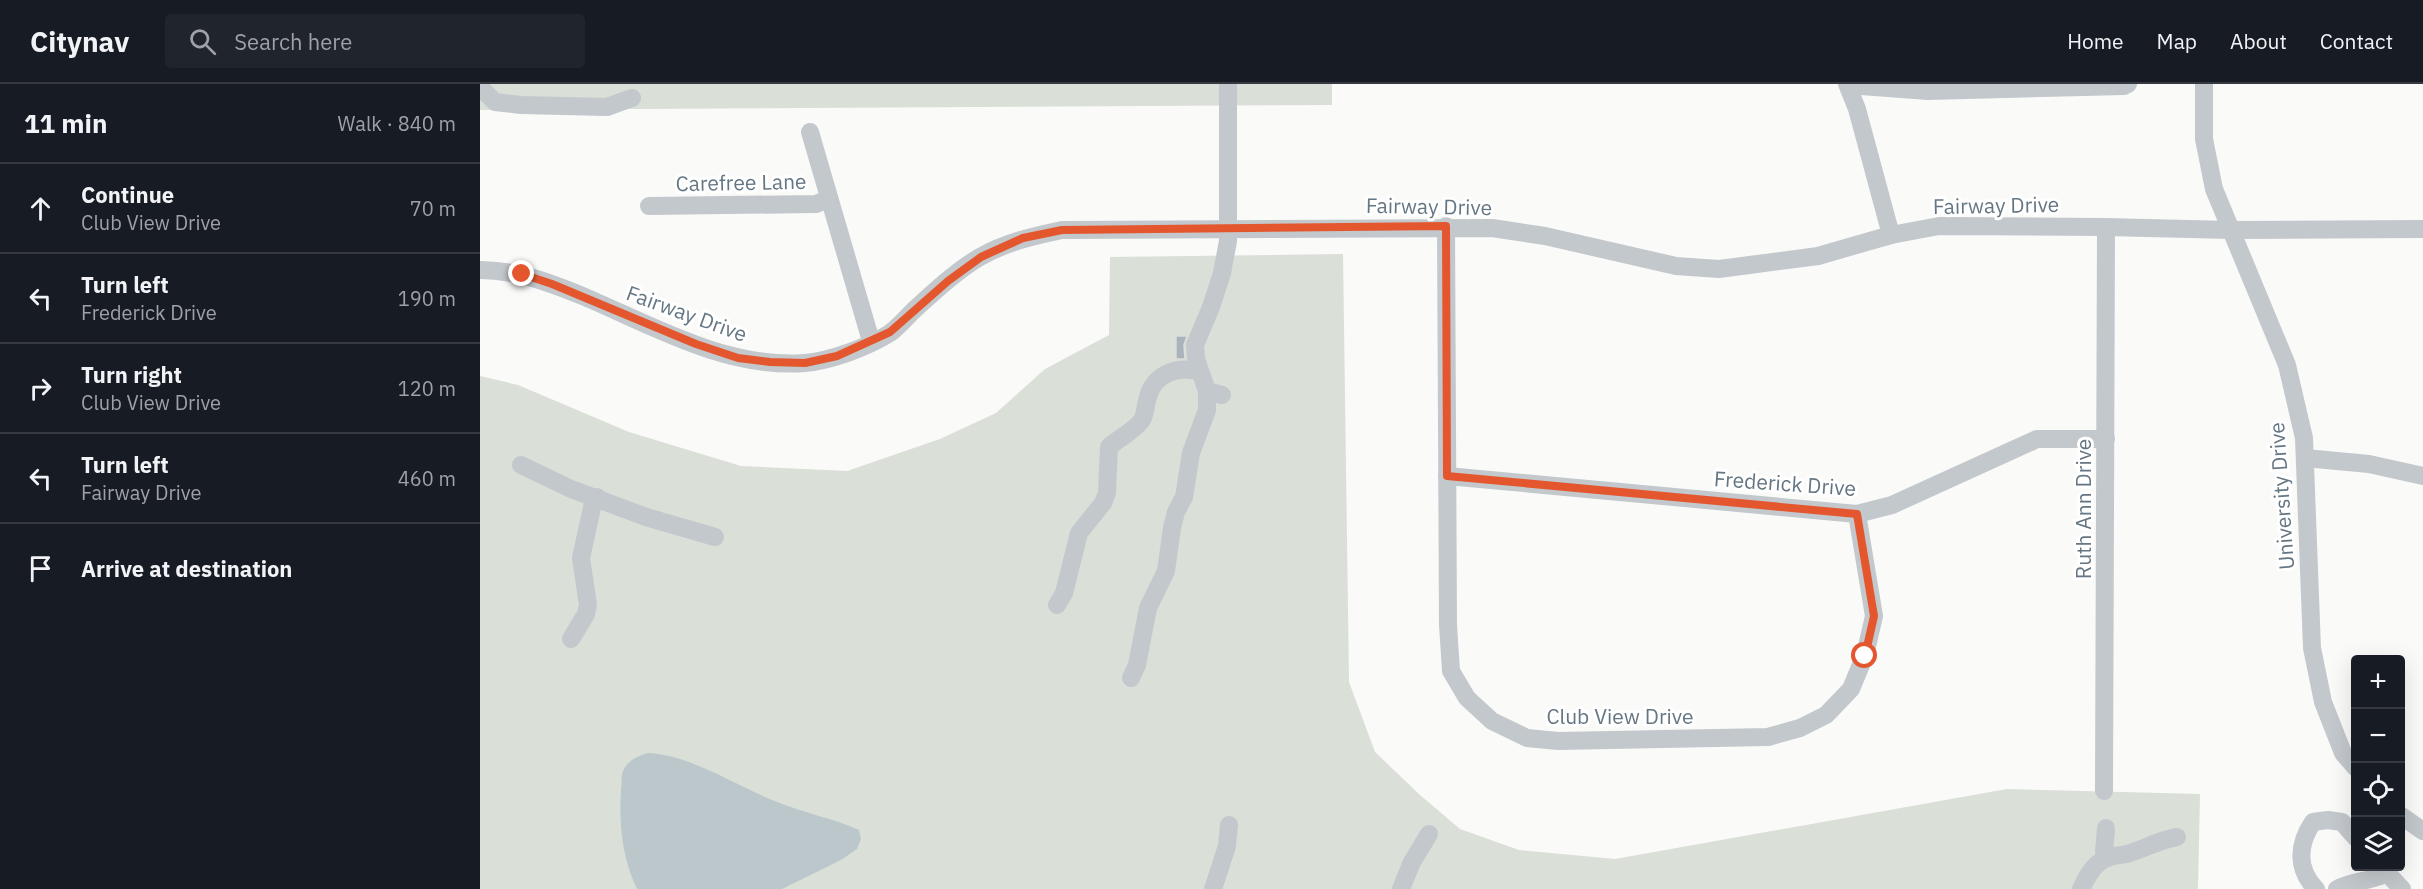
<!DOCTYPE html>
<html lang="en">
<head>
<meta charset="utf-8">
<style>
  :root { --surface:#171b24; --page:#20242c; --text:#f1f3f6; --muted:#9ea1a6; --line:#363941 }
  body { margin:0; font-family:"IBM Plex Sans",sans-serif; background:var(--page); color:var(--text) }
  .controls { position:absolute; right:18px; bottom:18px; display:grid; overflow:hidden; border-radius:6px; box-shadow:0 6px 24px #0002 }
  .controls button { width:54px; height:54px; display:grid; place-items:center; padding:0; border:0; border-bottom:2px solid var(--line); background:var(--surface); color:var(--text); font:30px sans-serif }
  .stop { position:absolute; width:18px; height:18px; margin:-14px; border:4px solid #e4572e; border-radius:50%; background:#fff }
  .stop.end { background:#e4572e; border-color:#fff; box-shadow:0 2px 6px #0008 }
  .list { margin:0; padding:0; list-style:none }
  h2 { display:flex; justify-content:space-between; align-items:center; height:78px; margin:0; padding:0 24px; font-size:26px }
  h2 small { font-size:20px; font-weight:400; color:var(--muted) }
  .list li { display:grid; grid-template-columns:39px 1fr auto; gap:18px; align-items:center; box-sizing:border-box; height:90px; padding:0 24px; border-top:2px solid var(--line) }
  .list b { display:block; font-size:22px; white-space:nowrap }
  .list p { margin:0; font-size:20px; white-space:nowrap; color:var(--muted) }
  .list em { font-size:20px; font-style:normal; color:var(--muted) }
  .icon { flex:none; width:33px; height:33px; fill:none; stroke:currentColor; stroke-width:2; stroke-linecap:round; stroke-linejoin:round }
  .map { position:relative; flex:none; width:1943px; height:805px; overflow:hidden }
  header { display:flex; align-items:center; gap:36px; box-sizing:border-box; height:84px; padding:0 30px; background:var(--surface); border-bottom:2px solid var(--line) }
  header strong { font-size:28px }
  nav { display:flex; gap:33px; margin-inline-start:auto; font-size:21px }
  .search { width:420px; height:54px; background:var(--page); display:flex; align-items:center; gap:15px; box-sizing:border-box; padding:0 21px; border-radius:6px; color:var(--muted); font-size:22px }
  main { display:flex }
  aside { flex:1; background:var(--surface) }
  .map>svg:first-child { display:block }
  .green { fill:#dadfd7 }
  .water { fill:#bbc7cb }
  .building { fill:#aab3b9; stroke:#dcdcda; stroke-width:1.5 }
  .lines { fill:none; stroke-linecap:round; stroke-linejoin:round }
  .minor { stroke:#c3c8cc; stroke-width:18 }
  .route { stroke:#e4572e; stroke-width:8 }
  .labels { text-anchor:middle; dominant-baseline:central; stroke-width:6; stroke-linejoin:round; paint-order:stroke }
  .street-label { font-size:21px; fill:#657683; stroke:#fff }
</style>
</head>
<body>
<header>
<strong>Citynav</strong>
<div class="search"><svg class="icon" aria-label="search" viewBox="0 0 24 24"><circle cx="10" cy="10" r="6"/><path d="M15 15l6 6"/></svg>Search here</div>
<nav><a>Home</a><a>Map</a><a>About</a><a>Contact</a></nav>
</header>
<main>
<aside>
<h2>11 min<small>Walk · 840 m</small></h2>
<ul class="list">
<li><svg class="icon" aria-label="ahead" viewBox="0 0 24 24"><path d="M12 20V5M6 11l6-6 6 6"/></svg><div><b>Continue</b><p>Club View Drive</p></div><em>70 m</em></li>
<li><svg class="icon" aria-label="left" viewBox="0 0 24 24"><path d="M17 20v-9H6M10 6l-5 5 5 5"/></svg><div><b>Turn left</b><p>Frederick Drive</p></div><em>190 m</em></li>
<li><svg class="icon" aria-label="right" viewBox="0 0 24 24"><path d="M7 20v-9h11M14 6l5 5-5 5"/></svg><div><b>Turn right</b><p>Club View Drive</p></div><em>120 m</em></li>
<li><svg class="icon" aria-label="left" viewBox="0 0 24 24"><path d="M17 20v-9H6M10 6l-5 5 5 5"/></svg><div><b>Turn left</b><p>Fairway Drive</p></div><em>460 m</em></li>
<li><svg class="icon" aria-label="arrive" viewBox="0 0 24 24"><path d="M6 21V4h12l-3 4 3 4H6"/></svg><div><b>Arrive at destination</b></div></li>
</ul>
</aside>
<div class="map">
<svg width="1943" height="805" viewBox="0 0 1943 805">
  <rect width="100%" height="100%" fill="#fafaf8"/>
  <g class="green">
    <path d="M0,0H852V21L0,26Z"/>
    <path d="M863,170L869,598L895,668L940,711L980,745L1039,766L1135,775L1527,705L1720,710L1718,805H0V292L38,301L149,348L261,382L367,387L460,355L516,329L565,285L629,251L630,173Z"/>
  </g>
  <path class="water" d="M168,669C211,671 256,702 297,718C324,729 352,734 379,746L381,755L377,765L361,776L302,805H157C142,773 139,741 141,706C142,700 141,692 143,687C148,676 158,672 168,669Z"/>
  <path class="building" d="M696,252H707L704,261L705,275H696Z"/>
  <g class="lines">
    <g class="minor">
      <path d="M1367,0L1377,25L1411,151"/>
      <path d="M1724,0V55L1734,105L1807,281L1824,354L1832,564L1843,618L1863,669L1876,684"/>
      <path d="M1368,1L1448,7L1644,2L1648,0"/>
      <path d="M0,3L15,18L41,21L127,23L152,14"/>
      <path d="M330,48L391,257"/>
      <path d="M169,122L336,120L349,115"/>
      <path d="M966,142L968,541L971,587L987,614L1012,637L1047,654L1078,657L1288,653L1320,644L1346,631L1371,605L1385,571L1394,532L1377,430"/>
      <path d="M0,186C37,186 71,199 105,213C173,242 247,285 325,279C350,277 388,263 410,249C418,243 426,234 433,227C454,208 476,187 500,173C526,158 554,152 582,146L1012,144L1065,152L1196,182L1239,185L1338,172L1411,151L1459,142L1626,143L1751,146L1943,145"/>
      <path d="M742,311L727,307L716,275L715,261L731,223L742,189L748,157V0"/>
      <path d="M1825,374L1889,380L1943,392"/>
      <path d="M41,381L91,405L166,433L235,453"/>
      <path d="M967,392L1377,430L1412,421L1557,355H1626"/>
      <path d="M577,521L584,509L599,449L623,419L627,409L629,363C639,354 654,347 662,336C666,329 665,321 668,313C674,290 698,281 720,288"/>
      <path d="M91,555L106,530L108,521L101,474L113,419L117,413"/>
      <path d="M651,594L657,581L668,524L686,487L692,444L696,428L704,413L711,369L727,326V307"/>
      <path d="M1624,707L1626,143"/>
      <path d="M1920,731L1943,747"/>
      <path d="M1626,744L1624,768L1629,772"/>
      <path d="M1907,789L1922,805"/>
      <path d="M733,805L747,762L749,741"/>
      <path d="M921,805L932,778L949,750"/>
      <path d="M1601,805C1606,795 1611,784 1620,778C1629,771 1637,772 1647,770C1664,765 1679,756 1697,753"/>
      <path d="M1836,805C1816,785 1818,760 1833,738L1848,736L1862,738L1876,754"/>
      <path d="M1857,805C1873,796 1891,798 1907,789L1900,782"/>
    </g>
  </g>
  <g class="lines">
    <path class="route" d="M42,190L72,200L216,260L258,274L290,278L325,279L357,272L410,248L468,197L501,173L543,154L582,146L966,142L967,392L1377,430L1394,532L1385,572"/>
  </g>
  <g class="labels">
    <g class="street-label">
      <text transform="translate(261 98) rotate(-1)">Carefree Lane</text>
      <text transform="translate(1516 121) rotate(-1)">Fairway Drive</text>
      <text transform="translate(949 122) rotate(1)">Fairway Drive</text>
      <text transform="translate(207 229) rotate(20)">Fairway Drive</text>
      <text transform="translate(1305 399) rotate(4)">Frederick Drive</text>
      <text transform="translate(1801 412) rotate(-94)">University Drive</text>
      <text transform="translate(1603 425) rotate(-90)">Ruth Ann Drive</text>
      <text x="1140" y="632">Club View Drive</text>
    </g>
  </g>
</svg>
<div class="controls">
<button>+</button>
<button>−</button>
<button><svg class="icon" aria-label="locate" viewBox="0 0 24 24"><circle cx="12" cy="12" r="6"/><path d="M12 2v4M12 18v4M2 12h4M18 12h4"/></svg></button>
<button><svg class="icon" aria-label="layers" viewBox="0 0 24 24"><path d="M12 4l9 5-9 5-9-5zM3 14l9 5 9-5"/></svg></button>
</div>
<div class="stop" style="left:1385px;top:572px"></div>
<div class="stop end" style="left:42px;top:190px"></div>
</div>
</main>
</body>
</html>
